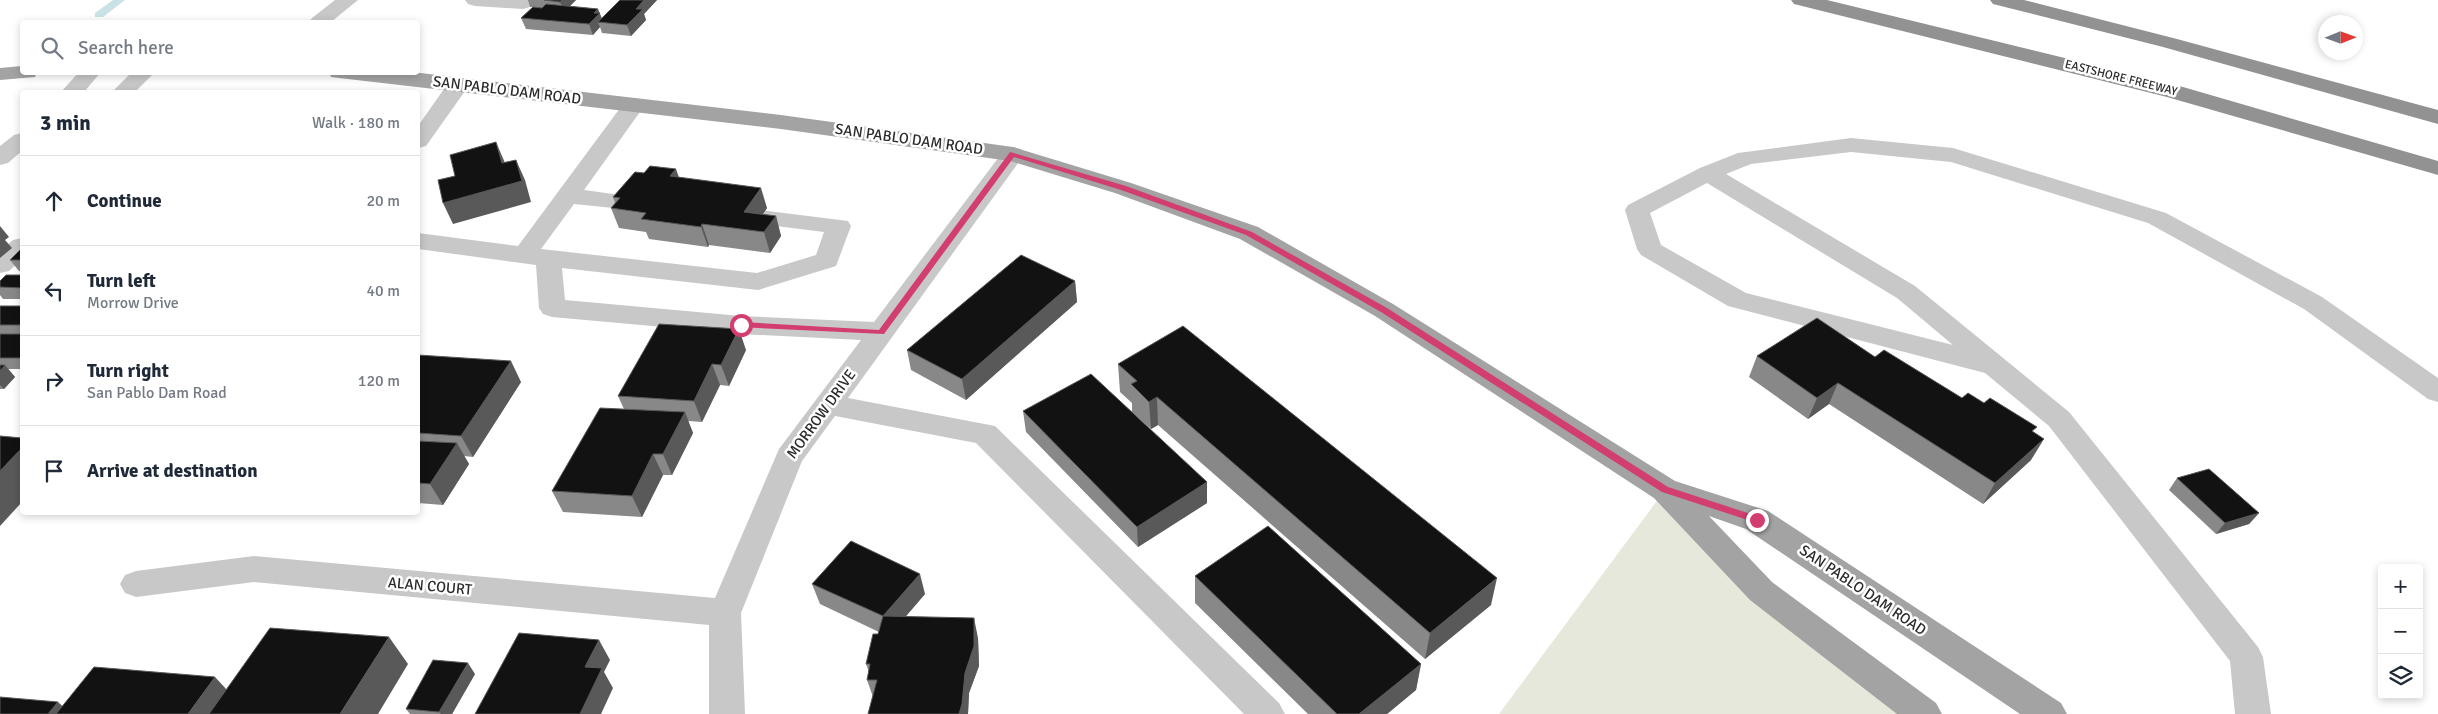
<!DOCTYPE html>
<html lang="en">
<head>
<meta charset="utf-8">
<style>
  :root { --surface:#fff; --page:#f6f6f7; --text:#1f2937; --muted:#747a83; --line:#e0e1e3 }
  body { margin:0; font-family:Signika,sans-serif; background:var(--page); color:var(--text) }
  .controls { position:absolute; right:15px; bottom:15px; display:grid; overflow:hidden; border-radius:5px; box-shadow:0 2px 8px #0003 }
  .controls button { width:45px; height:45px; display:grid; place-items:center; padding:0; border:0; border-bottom:1px solid var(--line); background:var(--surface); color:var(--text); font:25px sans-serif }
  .compass { position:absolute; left:2318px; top:15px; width:45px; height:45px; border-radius:50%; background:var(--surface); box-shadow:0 2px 8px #0003; rotate:89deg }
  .stop { position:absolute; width:15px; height:15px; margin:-11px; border:4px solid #d23e6f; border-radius:50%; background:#fff }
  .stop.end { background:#d23e6f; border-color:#fff; box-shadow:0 1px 5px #0008 }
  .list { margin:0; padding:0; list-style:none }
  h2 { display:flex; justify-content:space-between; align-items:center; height:65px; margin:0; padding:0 20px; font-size:21px }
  h2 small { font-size:16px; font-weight:400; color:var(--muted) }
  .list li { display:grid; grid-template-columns:32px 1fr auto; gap:15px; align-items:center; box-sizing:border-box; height:90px; padding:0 20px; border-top:1px solid var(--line) }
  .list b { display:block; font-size:19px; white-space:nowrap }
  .list p { margin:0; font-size:16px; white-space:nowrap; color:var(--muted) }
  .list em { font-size:16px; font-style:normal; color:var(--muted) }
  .icon { flex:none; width:28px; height:28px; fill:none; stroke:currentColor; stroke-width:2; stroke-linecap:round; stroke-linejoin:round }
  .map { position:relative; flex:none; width:2438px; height:714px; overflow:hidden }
  .search { position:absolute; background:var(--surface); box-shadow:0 2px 8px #0003; left:20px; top:20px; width:400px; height:55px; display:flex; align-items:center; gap:12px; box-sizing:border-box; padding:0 18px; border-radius:5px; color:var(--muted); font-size:19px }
  .panel { position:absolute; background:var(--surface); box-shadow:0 2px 8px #0003; left:20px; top:90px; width:400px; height:425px; border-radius:5px }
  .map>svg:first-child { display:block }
  .green { fill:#e5e8da }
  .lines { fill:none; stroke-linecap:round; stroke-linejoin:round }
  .stream { fill:#c8e2e6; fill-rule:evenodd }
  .minor { fill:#c8c8c8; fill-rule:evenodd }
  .major { fill:#a3a3a3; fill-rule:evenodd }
  .highway { fill:#929292; fill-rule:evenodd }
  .wall { fill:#888 }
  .shaded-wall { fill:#595959 }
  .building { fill:#121212; stroke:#595959 }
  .route { fill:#d23e6f }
  .labels { text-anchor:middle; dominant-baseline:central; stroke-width:5; stroke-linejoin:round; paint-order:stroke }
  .far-street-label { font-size:12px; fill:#2b2b2b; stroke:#fff }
  .street-label { font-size:15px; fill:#2b2b2b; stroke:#fff }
</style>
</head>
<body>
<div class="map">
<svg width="2438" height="714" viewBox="0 0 2438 714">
  <rect width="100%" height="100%" fill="#fff"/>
  <path class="green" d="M1665,490L1921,714H1499Z"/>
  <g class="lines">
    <path class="stream" d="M113,0H125L103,17H95V13Z"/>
    <g class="minor">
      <path d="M335,0H358L331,22H309L312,18Z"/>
      <path d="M465,0H531L533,3L530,7L523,9L475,6L468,4Z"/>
      <path d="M79,72H101L84,92H61Z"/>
      <path d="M132,72H155L135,92H112Z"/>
      <path d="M459,77L467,79L470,84L426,146L418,148V126L451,79Z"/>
      <path d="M634,98L642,100L645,105L584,190L642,198L645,203L642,208L633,210L574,204L541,249L757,273L816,255L824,232L752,223L749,218L752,213L761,210L848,221L851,226L836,266L758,290L562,268L565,300L741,316L874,322L1005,149L1013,147L1021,149L1025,154L1021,159L848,398L995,426L1279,703L1285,714H1244L976,443L835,416L802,461L741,613L745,714H709V625L254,582L136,597L125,593L120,584L125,575L136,571L254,556L715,598L779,449L861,340L741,334L552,317L543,314L539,308L536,265L418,249V233L518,246L626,100Z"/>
      <path d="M22,133V151L8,163L0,165V146L14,135Z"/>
      <path d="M1851,138L1953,148L2166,213L2322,297L2438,378V402L2428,399L2304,309L2148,223L1951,162L1851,152L1751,164L1726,174L1915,286L2069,412L2258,647L2263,657L2271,714H2235L2230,661L2049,426L1985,373L1728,306L1641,255L1637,249L1625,210L1628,205L1700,168L1738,153ZM1707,183L1897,298L1953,345L1746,293L1661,245L1650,213Z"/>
      <path d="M22,238V259L9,271L0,273V251L13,240Z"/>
    </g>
    <g class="major">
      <path d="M22,66V72H37L35,77L0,80V68Z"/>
      <path d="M329,72H412L781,115L1013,147L1131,183L1258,227L1393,304L1675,481L1768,511L2061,703L2067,714H2020L1746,529L1709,516L1772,582L1936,703L1942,714H1897L1750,600L1654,498L1375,316L1240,239L1115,193L1010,161L781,129L339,78L331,77Z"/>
    </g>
    <g class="highway">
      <path d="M1791,0H1827L2183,87L2438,161V175L2167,97L1794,4Z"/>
      <path d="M1990,0H2024L2177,39L2438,110V124L2163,47L1993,4Z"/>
    </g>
  </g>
  <g class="wall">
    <path d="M528,0H576L570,6L598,9L602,18L620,0H657L644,14L646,20L631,36L602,33L600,27L593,35L526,29L521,18L533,7H530Z"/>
    <path d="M678,177L767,208L763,214L776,216L781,236L770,253L709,245L708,247L649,239L646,232L619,228L611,208L615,203L613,197Z"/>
    <path d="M22,248V271H19L10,260Z"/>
    <path d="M22,275V299H3L0,295V281Z"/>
    <path d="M1075,281L1077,302L966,400L911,370L907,350Z"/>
    <path d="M0,306H22V369H8L15,377L4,389H0Z"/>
    <path d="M746,350L729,386L720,385L702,422L688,421L693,433L672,475H663L642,517L563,512L552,491L624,409L618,396Z"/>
    <path d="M418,356L521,382L473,457L464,456L469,464L443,505L418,503Z"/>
    <path d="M1757,356L1875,357L2033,432L2031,460L1983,504L1829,404L1808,419L1749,377Z"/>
    <path d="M1118,364L1491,605L1425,659L1158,425L1151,429L1132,412V403L1120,392Z"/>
    <path d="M1023,411L1207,482V503L1138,547L1026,432Z"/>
    <path d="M2177,478L2259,513L2249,524L2216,534L2169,490Z"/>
    <path d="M1195,576L1421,664L1416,690L1387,714H1308L1195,603Z"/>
    <path d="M812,584L925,594L906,616L978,638L979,666L969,693L968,714H868L873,697L867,680L869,672L866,664L879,632L820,604Z"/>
    <path d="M475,674L452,714H410L406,709Z"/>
  </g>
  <g class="shaded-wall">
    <path d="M562,0H576L564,12L560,2Z"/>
    <path d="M644,0H657L644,14L646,20L631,36L627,25L636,9Z"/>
    <path d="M598,9L603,23H598L600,27L593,35L589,24L594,13Z"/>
    <path d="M496,142L505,163H502Z"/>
    <path d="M516,160L525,180L531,202L453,224L443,203Z"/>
    <path d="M676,169L683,189L670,176Z"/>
    <path d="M761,188L767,208L751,231L744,212Z"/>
    <path d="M776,216L781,236L770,253L764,232Z"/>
    <path d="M702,224L709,245L708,247L701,227Z"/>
    <path d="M0,226L9,237L5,240L12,248L0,258Z"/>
    <path d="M1075,281L1077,302L966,400L962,379Z"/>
    <path d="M739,329L746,350L729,386L721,365Z"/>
    <path d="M511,361L521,382L473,457L461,436Z"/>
    <path d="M712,364L720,385L702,422L694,401Z"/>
    <path d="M5,365L15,377L4,389L0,385V371Z"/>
    <path d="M1838,383L1829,404L1808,419L1817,398Z"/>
    <path d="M1157,397L1158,425L1151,429L1149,402Z"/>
    <path d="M685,412L693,433L672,475L663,454Z"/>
    <path d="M2044,439L2031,460L1983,504L1995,483Z"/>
    <path d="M457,443L469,464L443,505L430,484Z"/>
    <path d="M22,448V502L0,526V471Z"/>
    <path d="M653,454L663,475L642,517L632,496Z"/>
    <path d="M1207,482V503L1138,547L1137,527Z"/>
    <path d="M2259,513L2249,524L2216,534L2225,523Z"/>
    <path d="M920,574L925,594L889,636L883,616Z"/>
    <path d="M1497,578L1491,605L1425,659L1430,633Z"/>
    <path d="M974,618L978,638L979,666L969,693L968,714H959L965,673Z"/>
    <path d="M389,637L408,664L378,714H340Z"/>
    <path d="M599,640L610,660L604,672L613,688L601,714H580L585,667Z"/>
    <path d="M468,663L475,674L452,714H441L439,712Z"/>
    <path d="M1421,664L1416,690L1387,714H1359Z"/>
    <path d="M215,677L239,703L232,714H188Z"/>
    <path d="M58,702L71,714H48Z"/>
  </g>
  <g class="building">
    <path d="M544,0H562L560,2Z"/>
    <path d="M620,0H644L636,9H643L627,25L598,22Z"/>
    <path d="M546,4L598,9L594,13H600L589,24L521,18L533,7L542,8Z"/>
    <path d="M496,142L502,163L516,160L522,181L443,203L438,180L455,176L450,155Z"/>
    <path d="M650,166L676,169L670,176L761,188L744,212L776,216L764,232L702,224L701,227L641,219L646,213L611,208L620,198L613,197L635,172L644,173Z"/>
    <path d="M22,248V260H10Z"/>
    <path d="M1021,255L1075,281L962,379L907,350Z"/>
    <path d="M6,275H22V288L0,287V281Z"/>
    <rect x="0" y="306" width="22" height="19"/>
    <path d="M1817,318L1875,357L1884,350L1962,398L1968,393L1984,403L1990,398L2037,427L2032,431L2044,439L1995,483L1838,383L1817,398L1757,356Z"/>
    <path d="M659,324L739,329L721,365L712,364L694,401L618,396Z"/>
    <path d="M1183,326L1497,578L1430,633L1157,397L1149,402L1131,384L1137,381L1118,364Z"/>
    <path d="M0,334H22L20,338H22V358H0Z"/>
    <path d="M418,355L511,361L461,436L418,433Z"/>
    <path d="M0,365H5L0,371Z"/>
    <path d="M1091,374L1207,482L1137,527L1023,411Z"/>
    <path d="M600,408L685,412L663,454H653L632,496L552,491Z"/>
    <path d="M0,436L22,438V448L0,471Z"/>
    <path d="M418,441L457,443L430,484L418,483Z"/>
    <path d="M2209,469L2259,513L2225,523L2177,478Z"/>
    <path d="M1268,526L1421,664L1359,714H1337L1195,576Z"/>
    <path d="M851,541L920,574L883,616L974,618V646L965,673L962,704L959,714H868L877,680H867L870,664H866L873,634H878L883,616L812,584Z"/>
    <path d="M270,628L389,637L340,714H209Z"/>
    <path d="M519,633L599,640L585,667L602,668L580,714H475Z"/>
    <path d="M433,660L468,663L439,712L406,709Z"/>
    <path d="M94,667L215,677L188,714H56Z"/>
    <path d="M0,697L58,702L48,714H0Z"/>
  </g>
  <path class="route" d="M1010,152L1126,186L1252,232L1387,308L1668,487L1760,517L1762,520L1757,523L1662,492L1381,312L1246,235L1121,190L1014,157L884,334L738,327V323L741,322L879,330Z"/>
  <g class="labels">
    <g class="far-street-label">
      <text transform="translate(2121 78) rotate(14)">EASTSHORE FREEWAY</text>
    </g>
    <g class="street-label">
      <text transform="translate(507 90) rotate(7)">SAN PABLO DAM ROAD</text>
      <text transform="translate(909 139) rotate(8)">SAN PABLO DAM ROAD</text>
      <text transform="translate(821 414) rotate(-54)">MORROW DRIVE</text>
      <text transform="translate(430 586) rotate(5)">ALAN COURT</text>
      <text transform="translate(1863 590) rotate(34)">SAN PABLO DAM ROAD</text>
    </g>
  </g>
</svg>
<div class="controls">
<button>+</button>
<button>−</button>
<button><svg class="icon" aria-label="layers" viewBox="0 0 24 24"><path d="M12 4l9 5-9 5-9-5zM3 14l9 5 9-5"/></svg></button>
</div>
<svg class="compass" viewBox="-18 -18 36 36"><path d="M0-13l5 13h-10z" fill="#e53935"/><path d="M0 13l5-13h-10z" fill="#747a83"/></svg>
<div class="stop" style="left:741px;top:325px"></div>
<div class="stop end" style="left:1757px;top:520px"></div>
<div class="search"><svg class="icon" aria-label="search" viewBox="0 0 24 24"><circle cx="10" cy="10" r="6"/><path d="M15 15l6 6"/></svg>Search here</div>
<section class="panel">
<h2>3 min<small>Walk · 180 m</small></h2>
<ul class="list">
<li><svg class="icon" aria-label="ahead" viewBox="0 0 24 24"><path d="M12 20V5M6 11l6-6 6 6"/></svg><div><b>Continue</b></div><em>20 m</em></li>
<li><svg class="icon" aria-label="left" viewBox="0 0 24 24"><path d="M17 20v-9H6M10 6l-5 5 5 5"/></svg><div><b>Turn left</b><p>Morrow Drive</p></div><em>40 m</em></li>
<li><svg class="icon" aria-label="right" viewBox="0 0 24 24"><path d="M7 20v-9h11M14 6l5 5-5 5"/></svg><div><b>Turn right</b><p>San Pablo Dam Road</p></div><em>120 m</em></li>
<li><svg class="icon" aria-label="arrive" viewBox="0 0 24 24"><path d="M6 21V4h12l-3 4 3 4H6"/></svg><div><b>Arrive at destination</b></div></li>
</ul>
</section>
</div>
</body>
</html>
